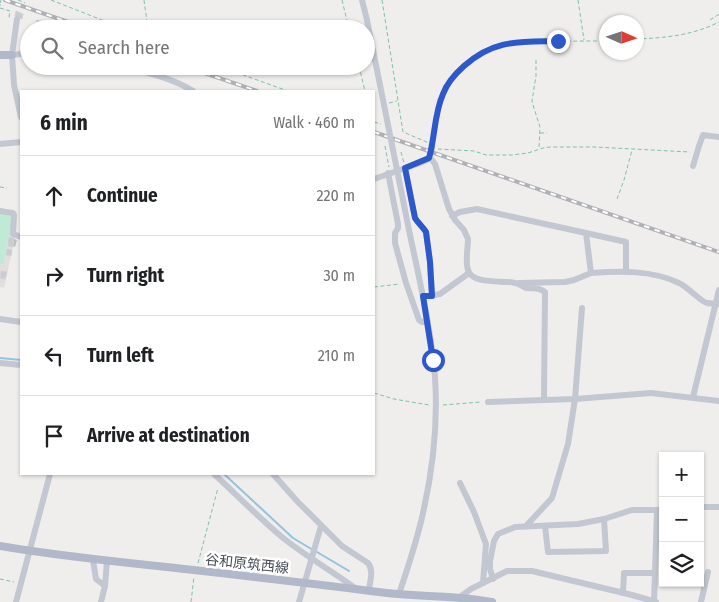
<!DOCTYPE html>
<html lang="en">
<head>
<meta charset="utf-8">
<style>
  :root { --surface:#fff; --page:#f2f2f2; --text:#202124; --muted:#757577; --line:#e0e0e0 }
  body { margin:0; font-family:"Fira Sans Condensed","Noto Sans JP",sans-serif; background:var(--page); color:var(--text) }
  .controls { position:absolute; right:15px; bottom:15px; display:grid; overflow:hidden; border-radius:0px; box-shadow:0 1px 4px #0004 }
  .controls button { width:45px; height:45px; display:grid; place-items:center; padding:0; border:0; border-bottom:1px solid var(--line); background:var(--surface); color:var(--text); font:25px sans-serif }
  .compass { position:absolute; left:599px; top:15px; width:45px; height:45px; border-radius:50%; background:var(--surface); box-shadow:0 1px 4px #0004; rotate:93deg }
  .stop { position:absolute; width:15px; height:15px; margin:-11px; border:4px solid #2d58c9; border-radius:50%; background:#fff }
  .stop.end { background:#2d58c9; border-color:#fff; box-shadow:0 1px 5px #0008 }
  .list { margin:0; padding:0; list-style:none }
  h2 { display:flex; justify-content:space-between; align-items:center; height:65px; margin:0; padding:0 20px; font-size:21px }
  h2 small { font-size:16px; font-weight:400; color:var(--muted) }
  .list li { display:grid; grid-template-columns:32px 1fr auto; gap:15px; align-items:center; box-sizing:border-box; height:80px; padding:0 20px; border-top:1px solid var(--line) }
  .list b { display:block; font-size:19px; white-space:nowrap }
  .list em { font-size:16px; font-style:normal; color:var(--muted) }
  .icon { flex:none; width:28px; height:28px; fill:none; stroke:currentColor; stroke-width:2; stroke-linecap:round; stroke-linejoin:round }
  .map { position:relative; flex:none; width:719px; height:602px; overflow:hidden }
  .search { position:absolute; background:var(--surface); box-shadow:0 1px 4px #0004; left:20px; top:20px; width:355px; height:55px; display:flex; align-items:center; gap:12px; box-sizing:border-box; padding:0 18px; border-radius:28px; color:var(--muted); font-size:19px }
  .panel { position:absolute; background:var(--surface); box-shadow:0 1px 4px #0004; left:20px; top:90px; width:355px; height:385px; border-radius:0px }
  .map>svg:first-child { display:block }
  .education { fill:#e0dfde }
  .green { fill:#c0e9d6 }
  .shadow { fill:#0003 }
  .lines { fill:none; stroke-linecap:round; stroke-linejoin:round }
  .stream { stroke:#92c3e1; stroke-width:2 }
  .building { fill:#cbccd1; stroke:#d2d3d8 }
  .path { stroke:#7cc3ab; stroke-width:1; stroke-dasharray:4 2.5; stroke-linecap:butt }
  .minor { stroke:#c2c7d1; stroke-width:6 }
  .major { stroke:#b0b8c9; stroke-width:8 }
  .rail-casing { stroke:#b0b1b7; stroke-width:4 }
  .rail { stroke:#fff; stroke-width:2; stroke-dasharray:5.5; stroke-linecap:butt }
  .minor-bridge { stroke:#c2c7d1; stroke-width:6 }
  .route { stroke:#2d58c9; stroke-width:6 }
  .labels { text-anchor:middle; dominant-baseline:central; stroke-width:5; stroke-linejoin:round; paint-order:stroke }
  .street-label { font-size:14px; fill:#484e58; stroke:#fff }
</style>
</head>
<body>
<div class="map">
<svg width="719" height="602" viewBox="0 0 719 602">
  <rect width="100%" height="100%" fill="#f0eeed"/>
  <path class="education" d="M0,212L13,217L10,236L15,237L4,288L0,287Z"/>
  <path class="green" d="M0,212L12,213L13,217L10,236L8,237L3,264H0Z"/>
  <path class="shadow" d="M14,239L17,240L15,247L9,245Z"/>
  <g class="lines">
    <g class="stream">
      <path d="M0,358L21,360"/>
      <path d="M224,474L293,538L313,550"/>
      <path d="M317,552L349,571"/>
    </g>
  </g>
  <g class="building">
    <path d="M16,11L23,14L22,19L15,16Z"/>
    <path d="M37,20L45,23L44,26L36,23Z"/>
    <path d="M9,237L14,238L13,247L8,246Z"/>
    <path d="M7,249L12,250L11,256L6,255Z"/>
    <path d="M1,271L7,272L5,279L0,278Z"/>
  </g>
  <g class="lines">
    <g class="path">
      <path d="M18,0L25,3"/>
      <path d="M51,0L125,29"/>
      <path d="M144,0L148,29"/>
      <path d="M342,0L349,29"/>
      <path d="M382,0L403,132L429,143"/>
      <path d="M578,0L584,40"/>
      <path d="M0,3L1,0"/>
      <path d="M0,5H1"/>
      <path d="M0,8L10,11L9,17L10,18"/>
      <path d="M710,20L719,14"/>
      <path d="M636,39C665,38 694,35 719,22"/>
      <path d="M536,60V76L532,101L533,105L540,127L539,148"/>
      <path d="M218,66L288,91"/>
      <path d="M359,66L365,91"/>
      <path d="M389,103L397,101"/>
      <path d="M374,122L381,124"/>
      <path d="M540,133H547"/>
      <path d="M433,143C436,127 436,109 443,94C451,73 474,53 495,46C510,42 526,42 541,42C563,41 585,41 606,41"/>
      <path d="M385,146L389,167"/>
      <path d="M438,149L474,151L486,155H512L528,153L543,148L550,147H595L690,152"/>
      <path d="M401,152L404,163"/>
      <path d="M0,187L7,188"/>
      <path d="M617,199L624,180L632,150"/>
      <path d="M374,287L400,284"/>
      <path d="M374,393L394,399L429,405"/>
      <path d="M443,405L481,402"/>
      <path d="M198,563L218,488"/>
      <path d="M0,579L14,582"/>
      <path d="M191,602L194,577"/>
    </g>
    <g class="minor">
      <path d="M362,0L367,20"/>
      <path d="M17,19L12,55L14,85L21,117"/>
      <path d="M12,55L29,53"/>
      <path d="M123,66C148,73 172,78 193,91"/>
      <path d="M0,144L21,142"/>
      <path d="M429,159L432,160L435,164L449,209L455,220L464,230L468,239C468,248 465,261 468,270C472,285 504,280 515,283C519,283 523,287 526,288C534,289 538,287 545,292L544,399"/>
      <path d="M429,159L432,148"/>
      <path d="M693,166L699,146L703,135L719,137"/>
      <path d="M405,168L415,218C418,223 423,227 426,232L430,261L432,296"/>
      <path d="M388,173L398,224V228L395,233V243L406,283L419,320L422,322H428"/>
      <path d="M374,179L420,163L429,159"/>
      <path d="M0,211L13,213L14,215L13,234L21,237"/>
      <path d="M452,216L460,212L477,209L586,233L591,273L574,280L565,282L519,283"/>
      <path d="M586,233L626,242V271"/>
      <path d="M591,273C621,271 652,270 679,283C688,287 701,302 707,303C711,304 715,303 719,304"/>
      <path d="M430,296L440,294L469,273"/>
      <path d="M0,319L21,322"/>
      <path d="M0,363L21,365"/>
      <path d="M693,397L719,290"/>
      <path d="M488,402L575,399L651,393L719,401"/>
      <path d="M214,474C237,495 258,517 282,537C305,556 331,570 355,588"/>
      <path d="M273,474L297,501L342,546L368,563C374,570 370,581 369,590"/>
      <path d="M460,483L474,512L486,544L483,583"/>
      <path d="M700,507H719"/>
      <path d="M526,526L552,498L568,444L575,399L582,308"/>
      <path d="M545,526L548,552L606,551L604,519"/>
      <path d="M93,560L96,579L105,586"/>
      <path d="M493,579L490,569V561L494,541L498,534L515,527L578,524L604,519L632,510H663"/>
      <path d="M623,593L624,573H655"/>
      <path d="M399,594C408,567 417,541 423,513C433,469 438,422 435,377C431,329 420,282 410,235"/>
      <path d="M460,597L471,589L507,571H532L632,595L656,602"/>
      <path d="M16,602L50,474"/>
      <path d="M101,602L105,586L107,561"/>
      <path d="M299,602L321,526"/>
      <path d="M654,602L657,510"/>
      <path d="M701,602L708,572"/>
    </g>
    <g class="major">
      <path d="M0,55H12"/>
      <path d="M0,546C58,556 117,562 176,568C246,576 317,584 387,593C422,597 457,595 492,602"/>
    </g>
    <defs>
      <g id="rail">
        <path d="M5,0L88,29"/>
        <path d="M184,66L257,91"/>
        <path d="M374,132L719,252"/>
      </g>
    </defs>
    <use href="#rail" class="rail-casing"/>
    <use href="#rail" class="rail"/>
    <path class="minor-bridge" d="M367,20L410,235"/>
  </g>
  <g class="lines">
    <path class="route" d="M433,360L423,296H432L430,262L426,232C423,227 418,223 415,218L405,168L429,158C435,138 434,114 443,94C447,83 455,74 464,66C494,39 519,42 558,41"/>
  </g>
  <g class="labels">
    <g class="street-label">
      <text transform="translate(247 564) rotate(6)">谷和原筑西線</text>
    </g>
  </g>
</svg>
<div class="controls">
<button>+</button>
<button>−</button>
<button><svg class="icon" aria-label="layers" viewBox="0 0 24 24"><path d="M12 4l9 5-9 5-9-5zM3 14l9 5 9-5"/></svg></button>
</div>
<svg class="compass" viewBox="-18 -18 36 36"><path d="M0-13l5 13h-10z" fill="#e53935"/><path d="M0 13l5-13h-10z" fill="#757577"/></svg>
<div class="stop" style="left:433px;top:360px"></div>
<div class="stop end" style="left:558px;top:41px"></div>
<div class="search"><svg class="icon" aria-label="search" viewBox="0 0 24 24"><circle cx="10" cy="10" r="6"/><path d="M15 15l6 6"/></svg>Search here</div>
<section class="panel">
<h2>6 min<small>Walk · 460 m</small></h2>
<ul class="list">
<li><svg class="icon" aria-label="ahead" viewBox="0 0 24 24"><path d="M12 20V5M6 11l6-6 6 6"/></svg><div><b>Continue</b></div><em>220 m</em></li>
<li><svg class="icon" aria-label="right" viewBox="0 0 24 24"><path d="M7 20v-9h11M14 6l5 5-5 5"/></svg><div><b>Turn right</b></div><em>30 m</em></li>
<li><svg class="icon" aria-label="left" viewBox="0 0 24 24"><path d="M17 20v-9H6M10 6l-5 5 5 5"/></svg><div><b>Turn left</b></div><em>210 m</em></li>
<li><svg class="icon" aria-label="arrive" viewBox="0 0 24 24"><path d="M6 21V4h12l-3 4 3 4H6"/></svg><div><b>Arrive at destination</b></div></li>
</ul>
</section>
</div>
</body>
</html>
